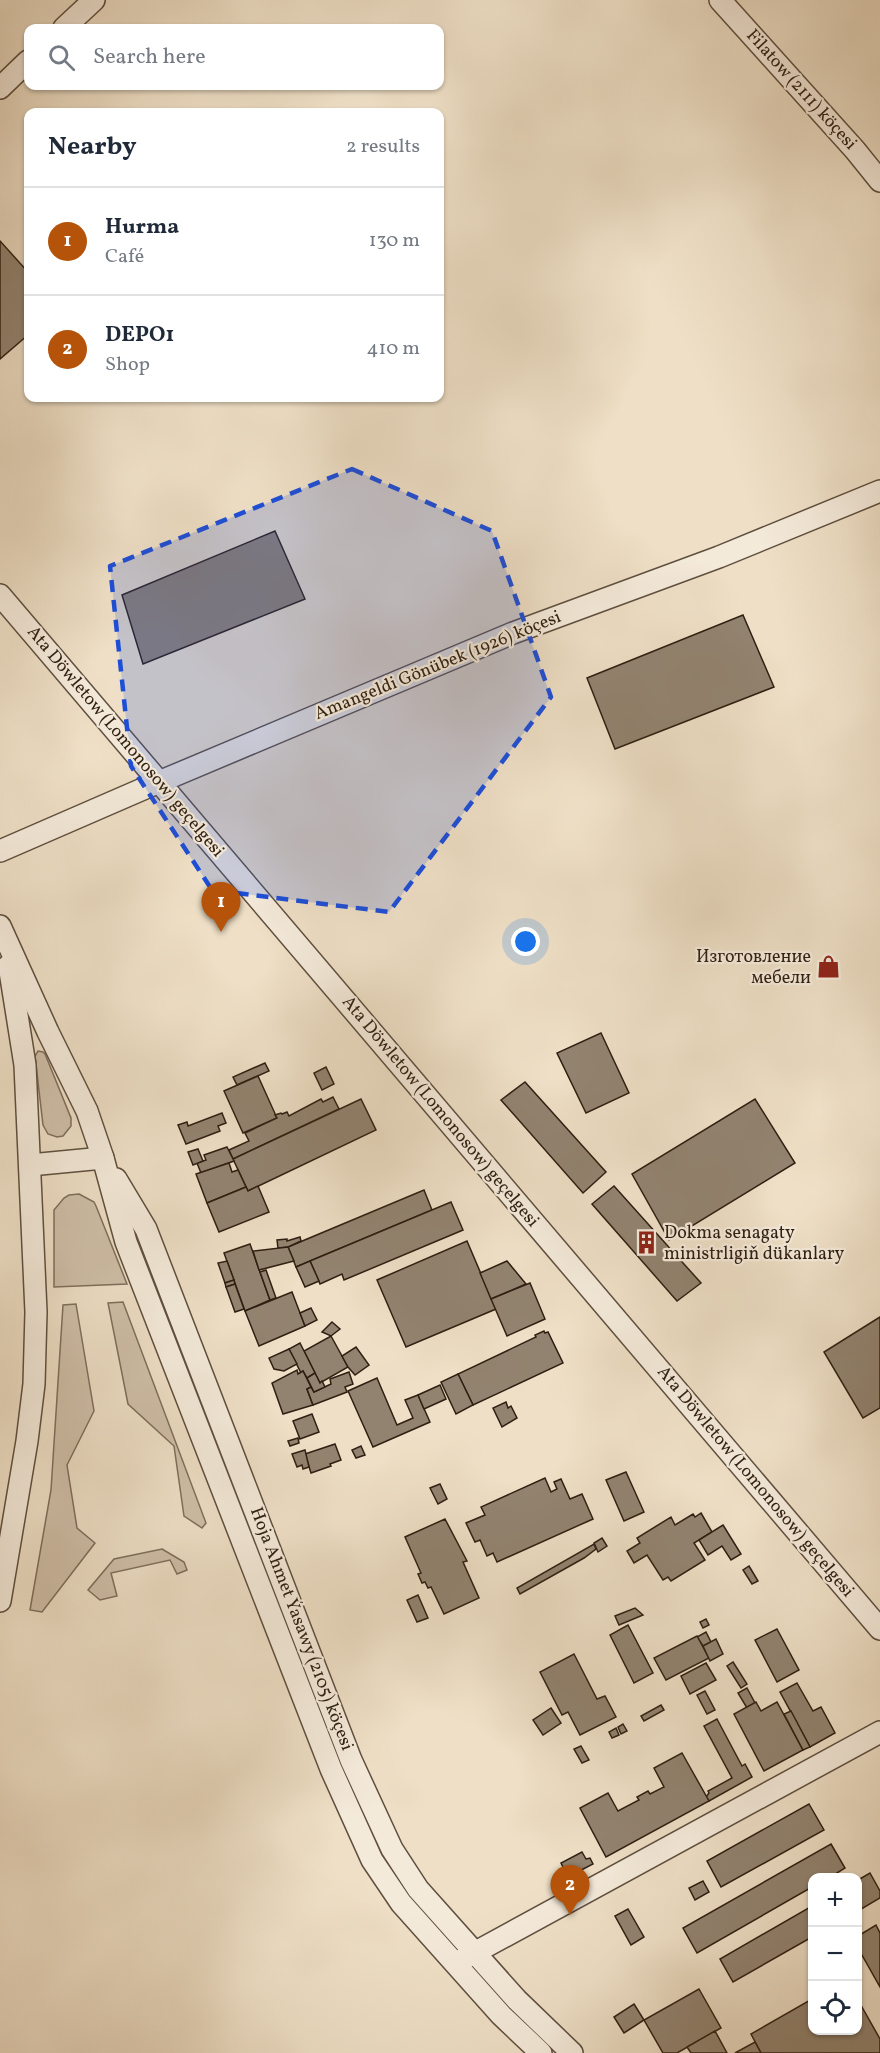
<!DOCTYPE html>
<html lang="en">
<head>
<meta charset="utf-8">
<style>
  :root { --surface:#fff; --page:#f6f6f7; --text:#1f2937; --muted:#747a83; --line:#e0e1e3; --accent:#b45309 }
  body { margin:0; font-family:Vollkorn,serif; background:var(--page); color:var(--text) }
  .controls { position:absolute; right:18px; bottom:18px; display:grid; overflow:hidden; border-radius:12px; box-shadow:0 2px 4px #0004 }
  .controls button { width:54px; height:54px; display:grid; place-items:center; padding:0; border:0; border-bottom:2px solid var(--line); background:var(--surface); color:var(--text); font:30px sans-serif }
  .you { position:absolute; left:526px; top:942px; width:21px; height:21px; margin:-15px; border:4px solid #fff; border-radius:50%; background:#1a73e8; box-shadow:0 0 0 9px #1a73e833 }
  .badge { display:grid; place-items:center; width:39px; height:39px; border-radius:50%; background:var(--accent); color:#fff; font-size:20px; font-weight:700 }
  .pin { position:absolute; translate:-50% -50px; filter:drop-shadow(0 2px 3px #0008) }
  .pin::after { content:''; position:absolute; top:32px; width:21px; height:18px; background:inherit; clip-path:polygon(0 0,100% 0,50% 100%) }
  .list { margin:0; padding:0; list-style:none }
  h2 { display:flex; justify-content:space-between; align-items:center; height:78px; margin:0; padding:0 24px; font-size:26px }
  h2 small { font-size:20px; font-weight:400; color:var(--muted) }
  .list li { display:grid; grid-template-columns:39px 1fr auto; gap:18px; align-items:center; box-sizing:border-box; height:108px; padding:0 24px; border-top:2px solid var(--line) }
  .list b { display:block; font-size:22px; white-space:nowrap }
  .list p { margin:0; font-size:20px; white-space:nowrap; color:var(--muted) }
  .list em { font-size:20px; font-style:normal; color:var(--muted) }
  .icon { flex:none; width:33px; height:33px; fill:none; stroke:currentColor; stroke-width:2; stroke-linecap:round; stroke-linejoin:round }
  .map { position:relative; flex:none; width:880px; height:2053px; overflow:hidden }
  .search { position:absolute; background:var(--surface); box-shadow:0 2px 4px #0004; left:24px; top:24px; width:420px; height:66px; display:flex; align-items:center; gap:15px; box-sizing:border-box; padding:0 21px; border-radius:12px; color:var(--muted); font-size:22px }
  .panel { position:absolute; background:var(--surface); box-shadow:0 2px 4px #0004; left:24px; top:108px; width:420px; height:294px; border-radius:12px }
  .map>svg:first-child { display:block }
  .green { fill:#cebea7; stroke:#7e6e5c; stroke-width:1.5 }
  .building { fill:#928370; stroke:#2f1f12; stroke-width:1.5 }
  .lines { fill:none; stroke-linecap:round; stroke-linejoin:round }
  .minor-casing { stroke:#5f4f3f; stroke-width:24 }
  .minor { stroke:#f4eada; stroke-width:21 }
  .marked { fill:#1d4ed8; fill-opacity:0.2; stroke:#1d4ed8; stroke-width:4.5; stroke-dasharray:12 8; stroke-linejoin:round }
  .labels { text-anchor:middle; dominant-baseline:central; stroke-width:4.5; stroke-linejoin:round; paint-order:stroke }
  .street-label { font-size:18px; fill:#2f1f12; stroke:#f4eada }
  .poi-label { font-size:18px; fill:#2f1f12; stroke:#f4eada; text-anchor:end }
</style>
</head>
<body>
<div class="map">
<svg width="880" height="2053" viewBox="0 0 880 2053">
  <rect width="100%" height="100%" fill="#eedfc6"/>
  <filter id="stains"><feTurbulence type="fractalNoise" baseFrequency=".00333" numOctaves="4"/><feColorMatrix values="0 0 0 0 .2 0 0 0 0 .09 0 0 0 0 .02 0 0 0 .5 -.17"/></filter>
  <radialGradient id="worn" r=".72"><stop offset=".6" stop-color="#630" stop-opacity="0"/><stop offset="1" stop-color="#630" stop-opacity=".3"/></radialGradient>
  <g class="green">
    <path d="M38,1051L43,1052L45,1054L71,1118V1126L63,1136L57,1137L48,1134L43,1125L35,1056Z"/>
    <path d="M79,1194L94,1202L96,1206L127,1284L54,1287V1210L64,1198L69,1195Z"/>
    <path d="M123,1302L206,1523L202,1528L184,1516L174,1446L128,1404L108,1303Z"/>
    <path d="M76,1304L94,1411L67,1465L77,1528L95,1543L42,1612L30,1610L51,1490L63,1305Z"/>
    <path d="M162,1549L184,1562L187,1570L177,1574L170,1560L111,1573L117,1596L100,1600L88,1590L114,1559Z"/>
  </g>
  <g class="building">
    <path d="M0,241L28,272V335L0,359Z"/>
    <path d="M275,531L305,599L143,664L122,595Z"/>
    <path d="M743,615L774,687L615,749L587,678Z"/>
    <path d="M601,1033L629,1093L586,1113L557,1053Z"/>
    <path d="M265,1063L269,1071L237,1085L233,1077Z"/>
    <path d="M326,1067L334,1084L322,1090L314,1073Z"/>
    <path d="M258,1076L277,1118L243,1133L224,1091Z"/>
    <path d="M525,1082L606,1172L583,1193L501,1100Z"/>
    <path d="M333,1097L339,1109L233,1159L229,1150L249,1141L245,1133L277,1118L275,1115L281,1113L282,1114L287,1112L289,1116L321,1099L323,1102Z"/>
    <path d="M361,1099L376,1130L248,1191L233,1159Z"/>
    <path d="M755,1099L795,1163L669,1240L632,1174Z"/>
    <path d="M222,1113L226,1123L218,1126L220,1131L186,1144L178,1125L187,1122L188,1126Z"/>
    <path d="M227,1147L234,1161L201,1173L197,1163L206,1160L204,1155Z"/>
    <path d="M198,1149L203,1161L193,1165L188,1152Z"/>
    <path d="M229,1163L232,1172L238,1170L246,1187L207,1203L196,1174Z"/>
    <path d="M258,1186L269,1212L219,1232L207,1203L246,1187L248,1191Z"/>
    <path d="M614,1186L701,1283L677,1301L592,1204Z"/>
    <path d="M424,1190L432,1210L296,1267L288,1247Z"/>
    <path d="M451,1202L463,1230L344,1280L342,1274L320,1284L310,1261Z"/>
    <path d="M300,1237L301,1241L288,1247L278,1248L277,1240L287,1239V1241Z"/>
    <path d="M467,1241L496,1309L406,1347L377,1280Z"/>
    <path d="M250,1244L270,1300L245,1311L224,1253Z"/>
    <path d="M288,1247L294,1261L259,1270L253,1251Z"/>
    <path d="M227,1261L234,1280L225,1283L218,1263Z"/>
    <path d="M310,1261L319,1281L305,1287L296,1267Z"/>
    <path d="M507,1261L526,1284L491,1299L480,1273Z"/>
    <path d="M266,1270L276,1298L270,1300L260,1272Z"/>
    <path d="M234,1280L235,1284L226,1287L225,1283Z"/>
    <path d="M530,1283L545,1319L507,1336L491,1299Z"/>
    <path d="M235,1284L244,1309L235,1312L226,1287Z"/>
    <path d="M292,1292L305,1326L259,1346L245,1311Z"/>
    <path d="M311,1308L317,1320L305,1326L300,1313Z"/>
    <path d="M880,1317V1408L863,1418L824,1352Z"/>
    <path d="M332,1322L340,1329L331,1336L322,1332Z"/>
    <path d="M544,1331L545,1333L548,1332L563,1363L473,1405L458,1374L536,1337L535,1335Z"/>
    <path d="M331,1336L348,1367L320,1383L304,1351Z"/>
    <path d="M300,1343L315,1373L307,1378L303,1371L301,1373L289,1349Z"/>
    <path d="M356,1347L369,1365L355,1375L348,1367L342,1356Z"/>
    <path d="M289,1349L297,1364L284,1371L274,1369L269,1358Z"/>
    <path d="M297,1370L298,1374L303,1371L311,1387L307,1389L313,1405L283,1414L272,1383Z"/>
    <path d="M349,1372L353,1384L345,1387L347,1392L313,1405L307,1389L311,1387L314,1392L331,1384L330,1379Z"/>
    <path d="M315,1373L320,1383L322,1381L325,1387L314,1392L307,1378Z"/>
    <path d="M458,1374L473,1405L456,1414L441,1382Z"/>
    <path d="M377,1378L397,1425L413,1418L405,1400L418,1395L430,1422L373,1447L348,1391Z"/>
    <path d="M440,1385L446,1399L424,1409L418,1395Z"/>
    <path d="M506,1402L508,1408L511,1406L517,1418L502,1427L493,1408Z"/>
    <path d="M312,1414L319,1432L300,1439L293,1421Z"/>
    <path d="M298,1438L299,1443L290,1446L288,1441Z"/>
    <path d="M335,1444L341,1460L330,1464L331,1466L311,1473L305,1454Z"/>
    <path d="M361,1446L365,1455L356,1458L352,1450Z"/>
    <path d="M305,1450L309,1467L303,1469L302,1465L297,1467L292,1454Z"/>
    <path d="M626,1472L644,1512L624,1521L606,1480Z"/>
    <path d="M545,1478L551,1492L557,1489L554,1482L561,1479L570,1499L582,1494L593,1519L497,1562L493,1553L487,1556L480,1540L475,1542L466,1523L485,1515L481,1507Z"/>
    <path d="M440,1484L447,1499L438,1504L430,1488Z"/>
    <path d="M701,1513L712,1532L694,1543L705,1560L671,1581L668,1577L663,1580L647,1555L634,1563L627,1551L640,1543L637,1538L671,1517L675,1525L693,1514L695,1517Z"/>
    <path d="M445,1519L467,1561L463,1562L479,1598L444,1614L431,1587L428,1588L425,1582L422,1583L418,1574L421,1573L405,1537Z"/>
    <path d="M723,1525L741,1554L731,1560L722,1546L708,1555L699,1540Z"/>
    <path d="M602,1538L607,1546L598,1552L594,1543Z"/>
    <path d="M594,1544L596,1549L584,1558L520,1594L517,1588Z"/>
    <path d="M749,1566L758,1581L752,1584L743,1570Z"/>
    <path d="M418,1595L428,1618L417,1622L407,1600Z"/>
    <path d="M635,1608L643,1615L619,1625L615,1616Z"/>
    <path d="M706,1619L709,1625L703,1628L700,1622Z"/>
    <path d="M628,1625L653,1673L634,1683L610,1635Z"/>
    <path d="M777,1629L799,1670L777,1682L755,1640Z"/>
    <path d="M706,1632L711,1642L703,1646L697,1637Z"/>
    <path d="M697,1636L709,1658L666,1680L654,1658Z"/>
    <path d="M716,1639L723,1654L710,1661L703,1646Z"/>
    <path d="M574,1654L597,1699L605,1696L616,1717L580,1735L568,1712L562,1715L540,1672Z"/>
    <path d="M733,1662L747,1684L741,1688L727,1666Z"/>
    <path d="M706,1663L716,1680L690,1694L681,1676Z"/>
    <path d="M797,1683L813,1711L821,1707L835,1733L810,1747L780,1692Z"/>
    <path d="M747,1688L755,1703L747,1708L738,1693Z"/>
    <path d="M705,1691L715,1710L707,1714L697,1695Z"/>
    <path d="M756,1702L761,1711L777,1702L803,1750L764,1771L734,1714Z"/>
    <path d="M661,1705L664,1710L644,1721L641,1716Z"/>
    <path d="M551,1708L561,1723L543,1735L533,1720Z"/>
    <path d="M791,1711L810,1747L803,1750L784,1714Z"/>
    <path d="M717,1719L742,1766L745,1764L752,1777L709,1801L706,1797L709,1793L708,1791L732,1778L704,1726Z"/>
    <path d="M623,1724L627,1731L621,1734L618,1727Z"/>
    <path d="M616,1728L619,1735L612,1738L609,1732Z"/>
    <path d="M581,1746L589,1760L582,1763L574,1749Z"/>
    <path d="M682,1753L709,1801L606,1857L580,1808L608,1793L618,1811L639,1800L637,1797L648,1791L650,1794L664,1787L654,1768Z"/>
    <path d="M809,1804L824,1830L721,1887L707,1861Z"/>
    <path d="M831,1844L845,1868L829,1878H812V1887L697,1953L683,1928Z"/>
    <path d="M582,1852L586,1859L590,1858L593,1864L568,1877L561,1863Z"/>
    <path d="M870,1873L880,1891V1898L858,1911V1880Z"/>
    <path d="M703,1881L709,1892L695,1900L689,1888Z"/>
    <path d="M812,1906V1937L733,1982L720,1959Z"/>
    <path d="M628,1909L644,1937L631,1945L615,1916Z"/>
    <path d="M876,1925L880,1933V1987L858,1948V1936Z"/>
    <path d="M699,1989L721,2028L677,2053H663L644,2020Z"/>
    <path d="M812,1999V2030H858V2000L880,2039V2053H761L751,2034Z"/>
    <path d="M634,2004L644,2020L624,2033L614,2017Z"/>
    <path d="M715,2031L727,2053H691L687,2047Z"/>
    <path d="M755,2042L761,2053H735Z"/>
  </g>
  <g class="lines">
    <defs>
      <g id="minor">
        <path d="M720,0L855,150L880,181"/>
        <path d="M64,28L94,0"/>
        <path d="M0,88L28,61"/>
        <path d="M0,595L880,1629"/>
        <path d="M0,851L159,782L513,633L719,557L880,491"/>
        <path d="M0,926L48,1032L87,1111L103,1158L126,1242L331,1769L372,1860L401,1903L501,2015L541,2053"/>
        <path d="M30,1165L103,1158"/>
        <path d="M116,1179L146,1229L351,1760L392,1849L418,1889L517,2000L572,2053"/>
        <path d="M0,1601L27,1441L34,1384L36,1312L25,1065L9,965"/>
        <path d="M463,1959L880,1732"/>
      </g>
    </defs>
    <use href="#minor" class="minor-casing"/>
    <use href="#minor" class="minor"/>
  </g>
  <path class="marked" d="M352,469L492,531L551,697L389,912L212,890L131,766L110,566Z"/>
  <defs>
    <symbol id="shop-bare" viewBox="-9 -9 18 18"><path d="M-5-2.5h2.3a2.7 3.5 0 0 1 5.4 0H5L5.5 6h-11ZM-1.5-2.5h3a1.5 2.3 0 0 0-3 0Z" fill="#8f2418" stroke="#f4eada" stroke-width="2.5" paint-order="stroke"/></symbol>
    <symbol id="building-bare" viewBox="-9 -9 18 18"><path d="M-4-6H4V6H1V3H-1V6H-4ZM-2.5-4.3h1.7v1.8h-1.7ZM.8-4.3h1.7v1.8H.8ZM-2.5-1h1.7V.8h-1.7ZM.8-1h1.7V.8H.8Z" fill="#8f2418" stroke="#f4eada" stroke-width="2.5" paint-order="stroke"/></symbol>
  </defs>
  <g fill-rule="evenodd">
    <use href="#shop-bare" x="812" y="950" width="33" height="33"/>
    <use href="#building-bare" x="630" y="1226" width="33" height="33"/>
  </g>
  <g class="labels">
    <g class="street-label">
      <text transform="translate(801 90) rotate(48)">Filatow (2111) köçesi</text>
      <text transform="translate(438 666) rotate(-22)">Amangeldi Gönübek (1926) köçesi</text>
      <text transform="translate(125 742) rotate(50)">Ata Döwletow (Lomonosow) geçelgesi</text>
      <text transform="translate(440 1112) rotate(50)">Ata Döwletow (Lomonosow) geçelgesi</text>
      <text transform="translate(755 1482) rotate(50)">Ata Döwletow (Lomonosow) geçelgesi</text>
      <text transform="translate(301 1629) rotate(69)">Hoja Ahmet Ýasawy (2105) köçesi</text>
    </g>
    <g class="poi-label">
      <text x="811" y="957">Изготовление<tspan x="811" dy="21">мебели</tspan></text>
      <text x="664" y="1233" text-anchor="start">Dokma senagaty<tspan x="664" dy="21">ministrligiň dükanlary</tspan></text>
    </g>
  </g>
  <rect width="100%" height="100%" filter="url(#stains)"/>
  <rect width="100%" height="100%" fill="url(#worn)"/>
</svg>
<div class="controls">
<button>+</button>
<button>−</button>
<button><svg class="icon" aria-label="locate" viewBox="0 0 24 24"><circle cx="12" cy="12" r="6"/><path d="M12 2v4M12 18v4M2 12h4M18 12h4"/></svg></button>
</div>
<div class="you"></div>
<div class="pin badge" style="left:221px;top:932px">1</div>
<div class="pin badge" style="left:570px;top:1915px">2</div>
<div class="search"><svg class="icon" aria-label="search" viewBox="0 0 24 24"><circle cx="10" cy="10" r="6"/><path d="M15 15l6 6"/></svg>Search here</div>
<section class="panel">
<h2>Nearby<small>2 results</small></h2>
<ul class="list">
<li><span class="badge">1</span><div><b>Hurma</b><p>Café</p></div><em>130 m</em></li>
<li><span class="badge">2</span><div><b>DEPO1</b><p>Shop</p></div><em>410 m</em></li>
</ul>
</section>
</div>
</body>
</html>
